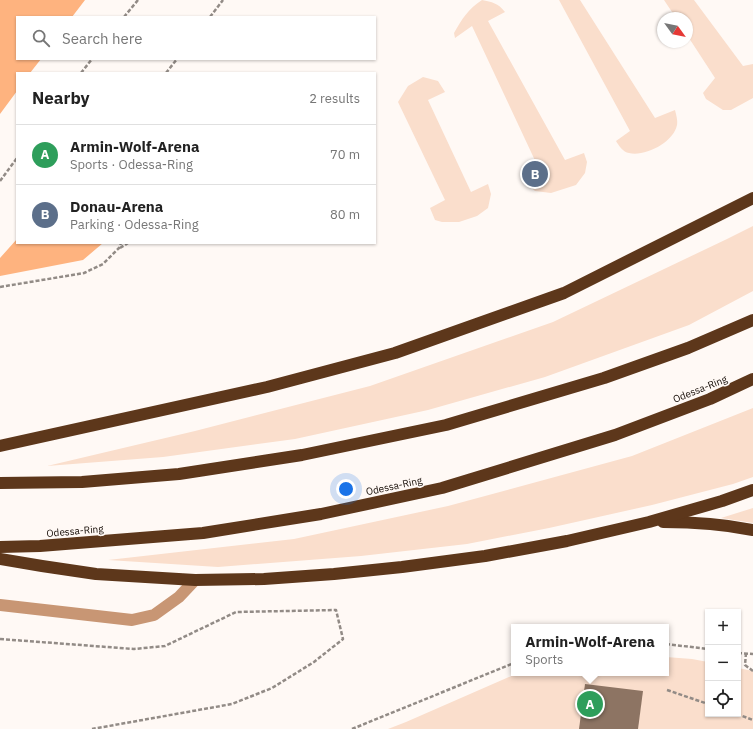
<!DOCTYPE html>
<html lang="en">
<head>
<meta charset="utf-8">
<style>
  :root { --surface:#fff; --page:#f2f2f2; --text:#222; --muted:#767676; --line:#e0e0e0; --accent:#3f868e }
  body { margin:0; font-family:"IBM Plex Sans",sans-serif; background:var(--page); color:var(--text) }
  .controls { position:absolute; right:12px; bottom:12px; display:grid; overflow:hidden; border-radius:0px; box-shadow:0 1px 3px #0004 }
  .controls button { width:36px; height:36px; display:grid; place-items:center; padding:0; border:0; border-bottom:1px solid var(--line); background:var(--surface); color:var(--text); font:20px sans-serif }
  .compass { position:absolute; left:657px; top:12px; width:36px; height:36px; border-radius:50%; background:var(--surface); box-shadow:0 1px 3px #0004; rotate:123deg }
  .you { position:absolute; left:346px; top:489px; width:14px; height:14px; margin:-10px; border:3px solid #fff; border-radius:50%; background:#1a73e8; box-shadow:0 0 0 6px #1a73e833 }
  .badge { display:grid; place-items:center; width:26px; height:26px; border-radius:50%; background:var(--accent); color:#fff; font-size:13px; font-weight:700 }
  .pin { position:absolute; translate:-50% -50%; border:2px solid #fff; box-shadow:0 1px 4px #0006 }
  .popup { position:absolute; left:511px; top:624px; width:158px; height:52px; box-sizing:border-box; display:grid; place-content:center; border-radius:0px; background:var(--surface); filter:drop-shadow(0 1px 3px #0005); font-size:13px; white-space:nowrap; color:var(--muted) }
  .popup b { font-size:15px; color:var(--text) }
  .popup::after { content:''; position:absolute; left:50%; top:100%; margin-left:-8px; border:8px solid transparent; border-top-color:var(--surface) }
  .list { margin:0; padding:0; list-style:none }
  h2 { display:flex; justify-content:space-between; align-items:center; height:52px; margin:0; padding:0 16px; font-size:17px }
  h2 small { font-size:13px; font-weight:400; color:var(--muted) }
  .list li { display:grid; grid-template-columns:26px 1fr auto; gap:12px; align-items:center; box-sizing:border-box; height:60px; padding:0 16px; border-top:1px solid var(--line) }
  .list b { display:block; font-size:15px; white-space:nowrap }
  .list p { margin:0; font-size:13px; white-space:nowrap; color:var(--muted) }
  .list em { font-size:13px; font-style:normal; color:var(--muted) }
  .icon { flex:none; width:22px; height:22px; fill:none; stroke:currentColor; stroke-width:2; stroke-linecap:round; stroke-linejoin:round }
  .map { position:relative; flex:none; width:753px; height:729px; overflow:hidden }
  .search { position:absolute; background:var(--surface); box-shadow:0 1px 3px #0004; left:16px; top:16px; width:360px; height:44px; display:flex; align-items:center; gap:10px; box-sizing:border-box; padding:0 14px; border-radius:0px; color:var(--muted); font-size:15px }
  .panel { position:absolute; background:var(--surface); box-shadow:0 1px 3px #0004; left:16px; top:72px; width:360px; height:172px; border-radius:0px }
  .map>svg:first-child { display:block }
  .green { fill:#fadecc }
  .forest { fill:#feb37f }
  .building { fill:#8d7463 }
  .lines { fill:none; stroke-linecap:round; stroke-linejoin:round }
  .path { stroke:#928b86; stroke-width:2.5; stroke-dasharray:4 2; stroke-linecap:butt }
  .lane { stroke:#c89674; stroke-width:12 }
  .highway { stroke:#5d371b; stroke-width:12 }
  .labels { text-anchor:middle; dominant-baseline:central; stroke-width:3.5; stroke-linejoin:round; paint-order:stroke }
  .street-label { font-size:10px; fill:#140b05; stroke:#fff9f5 }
</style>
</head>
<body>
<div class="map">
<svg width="753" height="729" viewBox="0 0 753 729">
  <rect width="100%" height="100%" fill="#fff9f5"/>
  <g class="green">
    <path d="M482,0C492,2 498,3 505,12L488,21L565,160L584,153L587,162L585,173L576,185L551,193L535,191L525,182L520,176L539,169L472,26L455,38L454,33C462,19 468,9 482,0Z"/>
    <path d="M559,0H580L655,118L675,110C676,114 678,121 677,125C674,142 645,157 629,153C623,152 619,146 616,141L630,131Z"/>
    <path d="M664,0H694L743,66L753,64V98L731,110H723L706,99L703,93L715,78L687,35V18H676Z"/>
    <path d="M423,77L438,81L445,92L428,100L471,192L488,184L491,194L488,208L477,216L459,222H442L435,220L430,208L445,200L398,102L408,86Z"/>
    <path d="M753,226V291L689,325L545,377L428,410L295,439L163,457L47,466L195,431L370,386L553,322L727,239Z"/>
    <path d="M753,408V477L733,484L652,505L549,528L467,544L361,556L218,567L108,560L294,539L448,506L632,456Z"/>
    <path d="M753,508V523L721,518Z"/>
    <path d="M666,657L692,659L708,662V714H738V668L753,671V729H388L406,722L518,673H666Z"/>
  </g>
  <g class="forest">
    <path d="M0,0H85L72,17H17V59H41L30,73H17V91L0,114Z"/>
    <path d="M17,239V243H103L83,260L0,276V258Z"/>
  </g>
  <path class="building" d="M585,684L643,691L638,729H579Z"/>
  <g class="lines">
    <g class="path">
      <path d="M124,17L138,0"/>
      <path d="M210,17L223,0"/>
      <path d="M81,73L92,59"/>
      <path d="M166,73L177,59"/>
      <path d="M0,181L17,158"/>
      <path d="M120,248L128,243"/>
      <path d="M0,287L84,273L103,264L119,248L121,243"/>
      <path d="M0,639L134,649L165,646L236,612L336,610L343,639L314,662L272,688L232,704L92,729"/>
      <path d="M666,644L708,649"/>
      <path d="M738,653L753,654"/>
      <path d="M746,653L745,665L753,671"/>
      <path d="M667,690L708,704"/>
      <path d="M737,714L753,720"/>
      <path d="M352,729L514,663"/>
    </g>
    <path class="lane" d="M0,605L132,620L154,615L179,597L195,580"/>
    <g class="highway">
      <path d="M0,446L267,387L395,353L564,293L753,198"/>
      <path d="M0,483L82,482L179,474L302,455L446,425L604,378L688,348L753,320"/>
      <path d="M663,522C693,522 723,524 753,530"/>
      <path d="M0,547L40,546L203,533L321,514L442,488L615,435L710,399L753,379"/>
      <path d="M0,559L42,566L96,574L195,580L264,579L334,574L402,567L485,556L567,541L649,522L722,501L753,490"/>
    </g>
  </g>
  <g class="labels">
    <g class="street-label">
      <text transform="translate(700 389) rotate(-22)">Odessa-Ring</text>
      <text transform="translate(394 486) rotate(-12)">Odessa-Ring</text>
      <text transform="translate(75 531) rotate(-5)">Odessa-Ring</text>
    </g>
  </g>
</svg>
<div class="controls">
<button>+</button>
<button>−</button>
<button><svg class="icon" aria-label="locate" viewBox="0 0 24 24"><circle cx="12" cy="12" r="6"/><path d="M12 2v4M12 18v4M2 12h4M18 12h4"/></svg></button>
</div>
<svg class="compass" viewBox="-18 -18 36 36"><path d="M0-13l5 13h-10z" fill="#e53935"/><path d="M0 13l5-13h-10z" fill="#767676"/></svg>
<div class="you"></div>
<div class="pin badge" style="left:590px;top:704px;background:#2e9e5b">A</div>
<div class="popup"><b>Armin-Wolf-Arena</b>Sports</div>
<div class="pin badge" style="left:535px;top:174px;background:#5c6f8a">B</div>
<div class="search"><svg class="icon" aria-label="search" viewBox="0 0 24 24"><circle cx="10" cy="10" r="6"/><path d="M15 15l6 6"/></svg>Search here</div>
<section class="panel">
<h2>Nearby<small>2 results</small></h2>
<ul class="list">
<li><span class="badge" style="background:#2e9e5b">A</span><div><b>Armin-Wolf-Arena</b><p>Sports · Odessa-Ring</p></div><em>70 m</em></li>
<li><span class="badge" style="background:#5c6f8a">B</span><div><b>Donau-Arena</b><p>Parking · Odessa-Ring</p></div><em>80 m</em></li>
</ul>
</section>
</div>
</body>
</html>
